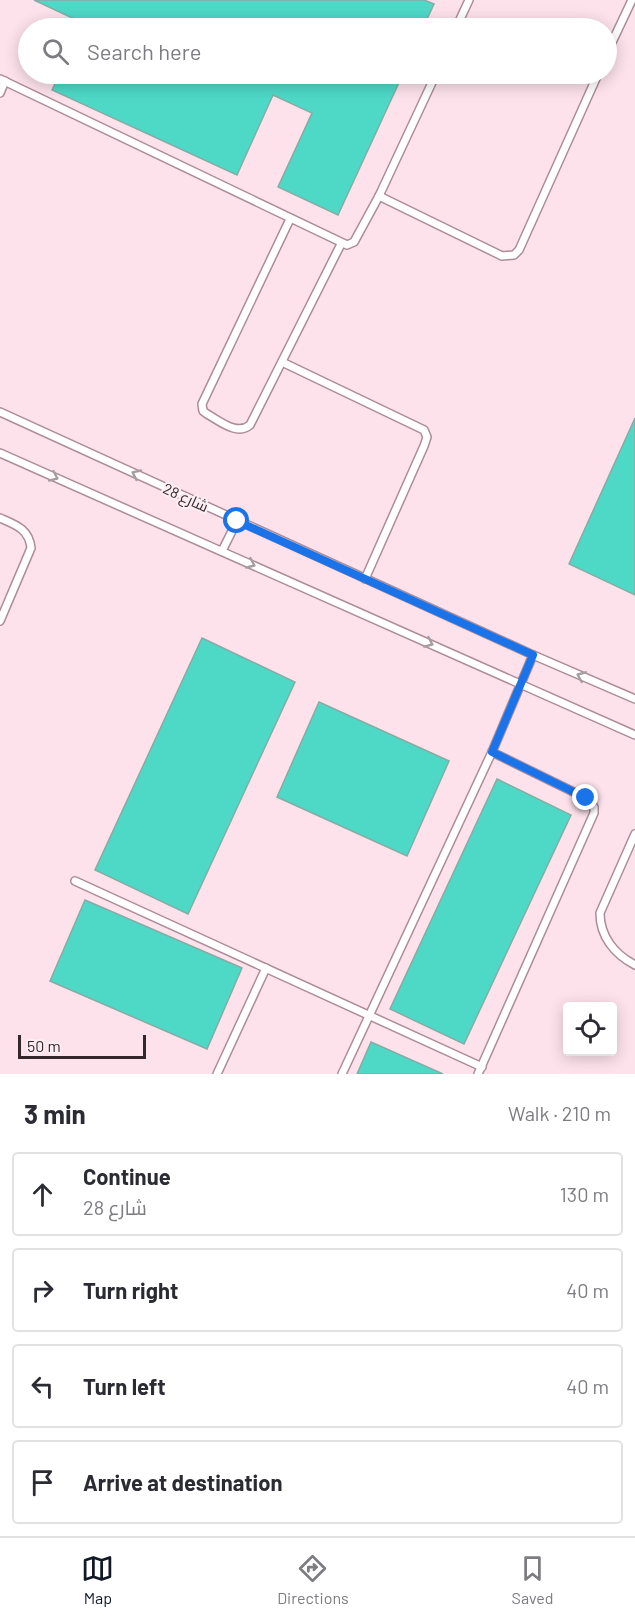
<!DOCTYPE html>
<html lang="en">
<head>
<meta charset="utf-8">
<style>
  :root { --surface:#fff; --page:#f7f7f7; --text:#2b2b33; --muted:#7c7c81; --line:#e1e1e2; --accent:#111827 }
  body { margin:0; font-family:Barlow,Cairo,sans-serif; background:var(--page); color:var(--text) }
  .controls { position:absolute; right:18px; bottom:18px; display:grid; overflow:hidden; border-radius:6px; box-shadow:0 3px 15px #0003 }
  .controls button { width:54px; height:54px; display:grid; place-items:center; padding:0; border:0; border-bottom:2px solid var(--line); background:var(--surface); color:var(--text); font:30px sans-serif }
  .scale { position:absolute; left:18px; bottom:15px; width:128px; box-sizing:border-box; padding-left:6px; border:3px solid #34272c; border-top:0; font-size:16px; line-height:21px; white-space:nowrap; color:#34272c; -webkit-text-stroke:4px #fcedf2; paint-order:stroke }
  .stop { position:absolute; width:18px; height:18px; margin:-14px; border:4px solid #1a73e8; border-radius:50%; background:#fff }
  .stop.end { background:#1a73e8; border-color:#fff; box-shadow:0 2px 6px #0008 }
  .list { margin:0; padding:0; list-style:none }
  h2 { display:flex; justify-content:space-between; align-items:center; height:78px; margin:0; padding:0 24px; font-size:26px }
  h2 small { font-size:20px; font-weight:400; color:var(--muted) }
  .list li { display:grid; grid-template-columns:39px 1fr auto; gap:18px; align-items:center; box-sizing:border-box; height:84px; margin:0 12px 12px; padding:0 12px; border:2px solid var(--line); border-radius:6px }
  .list b { display:block; font-size:22px; white-space:nowrap }
  .list p { margin:0; font-size:20px; white-space:nowrap; color:var(--muted) }
  .list em { font-size:20px; font-style:normal; color:var(--muted) }
  .icon { flex:none; width:33px; height:33px; fill:none; stroke:currentColor; stroke-width:2; stroke-linecap:round; stroke-linejoin:round }
  .map { position:relative; flex:none; width:635px; height:1074px; overflow:hidden }
  .search { position:absolute; background:var(--surface); box-shadow:0 3px 15px #0003; left:18px; right:18px; top:18px; height:66px; display:flex; align-items:center; gap:15px; box-sizing:border-box; padding:0 21px; border-radius:33px; color:var(--muted); font-size:22px }
  .sheet { height:462px; background:var(--surface) }
  nav { display:flex; justify-content:space-around; align-items:center; box-sizing:border-box; height:84px; border-top:2px solid var(--line); background:var(--surface); font-size:16px; color:var(--muted) }
  nav a { display:grid; justify-items:center; gap:3px }
  nav .on { color:var(--accent) }
  .map>svg:first-child { display:block }
  .built { fill:#fde2eb; fill-rule:evenodd }
  .building { fill:#4ed9c7; stroke:#85aca5; stroke-width:1.5 }
  .lines { fill:none; stroke-linecap:round; stroke-linejoin:round }
  .lane-casing { stroke:#ad8c98; stroke-width:10 }
  .lane { stroke:#fff; stroke-width:7 }
  .oneway { stroke:#a49ea0 }
  .route { stroke:#1a73e8; stroke-width:8 }
  .labels { text-anchor:middle; dominant-baseline:central; stroke-width:4.5; stroke-linejoin:round; paint-order:stroke }
  .street-label { font-size:15px; fill:#34272c; stroke:#fcedf2 }
</style>
</head>
<body>
<div class="map">
<svg width="635" height="1074" viewBox="0 0 635 1074">
  <rect width="100%" height="100%" fill="#fcedf2"/>
  <path class="built" d="M0,0H635V1074H0ZM28,28H606V74H28ZM568,1006H612V1052H568Z"/>
  <g class="building">
    <path d="M34,0H424L434,4L423,28H80L83,23Z"/>
    <path d="M60,74H403L338,215L278,187L312,113L273,95L237,175L52,90Z"/>
    <path d="M635,418V595L569,564Z"/>
    <path d="M202,638L295,682L188,914L95,870Z"/>
    <path d="M319,702L449,761L407,856L277,797Z"/>
    <path d="M497,779L571,815L464,1044L390,1009Z"/>
    <path d="M85,900L242,968L207,1049L50,981Z"/>
    <path d="M371,1042L443,1074H357Z"/>
  </g>
  <g class="lines">
    <defs>
      <g id="lane">
        <path d="M456,28L469,0"/>
        <path d="M606,55L632,0"/>
        <path d="M0,79L347,245L354,242L379,196L436,74"/>
        <path d="M0,93L5,81"/>
        <path d="M379,196L502,256L514,255L519,250L598,74"/>
        <path d="M290,219L202,404L203,411L207,414C220,421 237,436 250,425L341,244"/>
        <path d="M282,362L424,430L427,437L424,446L365,579"/>
        <path d="M0,412L533,655L635,699"/>
        <path d="M0,453L635,735"/>
        <path d="M0,518C16,525 29,529 31,548L0,621"/>
        <path d="M222,551L237,521"/>
        <path d="M635,834L600,913C600,936 614,954 635,965"/>
        <path d="M75,881L482,1067"/>
        <path d="M217,1074L266,968"/>
        <path d="M342,1074L492,752L533,655"/>
        <path d="M478,1074L594,813V807L586,798L492,752"/>
      </g>
    </defs>
    <use href="#lane" class="lane-casing"/>
    <use href="#lane" class="lane"/>
  </g>
  <defs><path id="oneway-chevron" d="M-2-3.5L2.5 0L-2 3.5" fill="none" stroke-width="1.6" stroke-linecap="round" stroke-linejoin="round" transform="scale(1.5)"/></defs>
  <g class="oneway">
    <use href="#oneway-chevron" transform="translate(136 474) rotate(-155)"/>
    <use href="#oneway-chevron" transform="translate(54 477) rotate(24)"/>
    <use href="#oneway-chevron" transform="translate(251 564) rotate(24)"/>
    <use href="#oneway-chevron" transform="translate(429 643) rotate(24)"/>
    <use href="#oneway-chevron" transform="translate(581 676) rotate(-157)"/>
  </g>
  <g class="lines">
    <path class="route" d="M237,521L533,655L492,752L586,798"/>
  </g>
  <g class="labels">
    <g class="street-label">
      <text transform="translate(186 497) rotate(25)">شارع 28</text>
    </g>
  </g>
</svg>
<div class="controls">
<button><svg class="icon" aria-label="locate" viewBox="0 0 24 24"><circle cx="12" cy="12" r="6"/><path d="M12 2v4M12 18v4M2 12h4M18 12h4"/></svg></button>
</div>
<div class="scale">50 m</div>
<div class="stop" style="left:237px;top:521px"></div>
<div class="stop end" style="left:586px;top:798px"></div>
<div class="search"><svg class="icon" aria-label="search" viewBox="0 0 24 24"><circle cx="10" cy="10" r="6"/><path d="M15 15l6 6"/></svg>Search here</div>
</div>
<section class="sheet">
<h2>3 min<small>Walk · 210 m</small></h2>
<ul class="list">
<li><svg class="icon" aria-label="ahead" viewBox="0 0 24 24"><path d="M12 20V5M6 11l6-6 6 6"/></svg><div><b>Continue</b><p>شارع 28</p></div><em>130 m</em></li>
<li><svg class="icon" aria-label="right" viewBox="0 0 24 24"><path d="M7 20v-9h11M14 6l5 5-5 5"/></svg><div><b>Turn right</b></div><em>40 m</em></li>
<li><svg class="icon" aria-label="left" viewBox="0 0 24 24"><path d="M17 20v-9H6M10 6l-5 5 5 5"/></svg><div><b>Turn left</b></div><em>40 m</em></li>
<li><svg class="icon" aria-label="arrive" viewBox="0 0 24 24"><path d="M6 21V4h12l-3 4 3 4H6"/></svg><div><b>Arrive at destination</b></div></li>
</ul>
</section>
<nav>
<a class="on"><svg class="icon" aria-label="map" viewBox="0 0 24 24"><path d="M3 6l6-2 6 2 6-2v14l-6 2-6-2-6 2zM9 4v14M15 6v14"/></svg>Map</a>
<a><svg class="icon" aria-label="directions" viewBox="0 0 24 24"><path d="M12 3l9 9-9 9-9-9zM9 14v-3h6M13 9l2 2-2 2"/></svg>Directions</a>
<a><svg class="icon" aria-label="saved" viewBox="0 0 24 24"><path d="M7 4h10v16l-5-4-5 4z"/></svg>Saved</a>
</nav>
</body>
</html>
